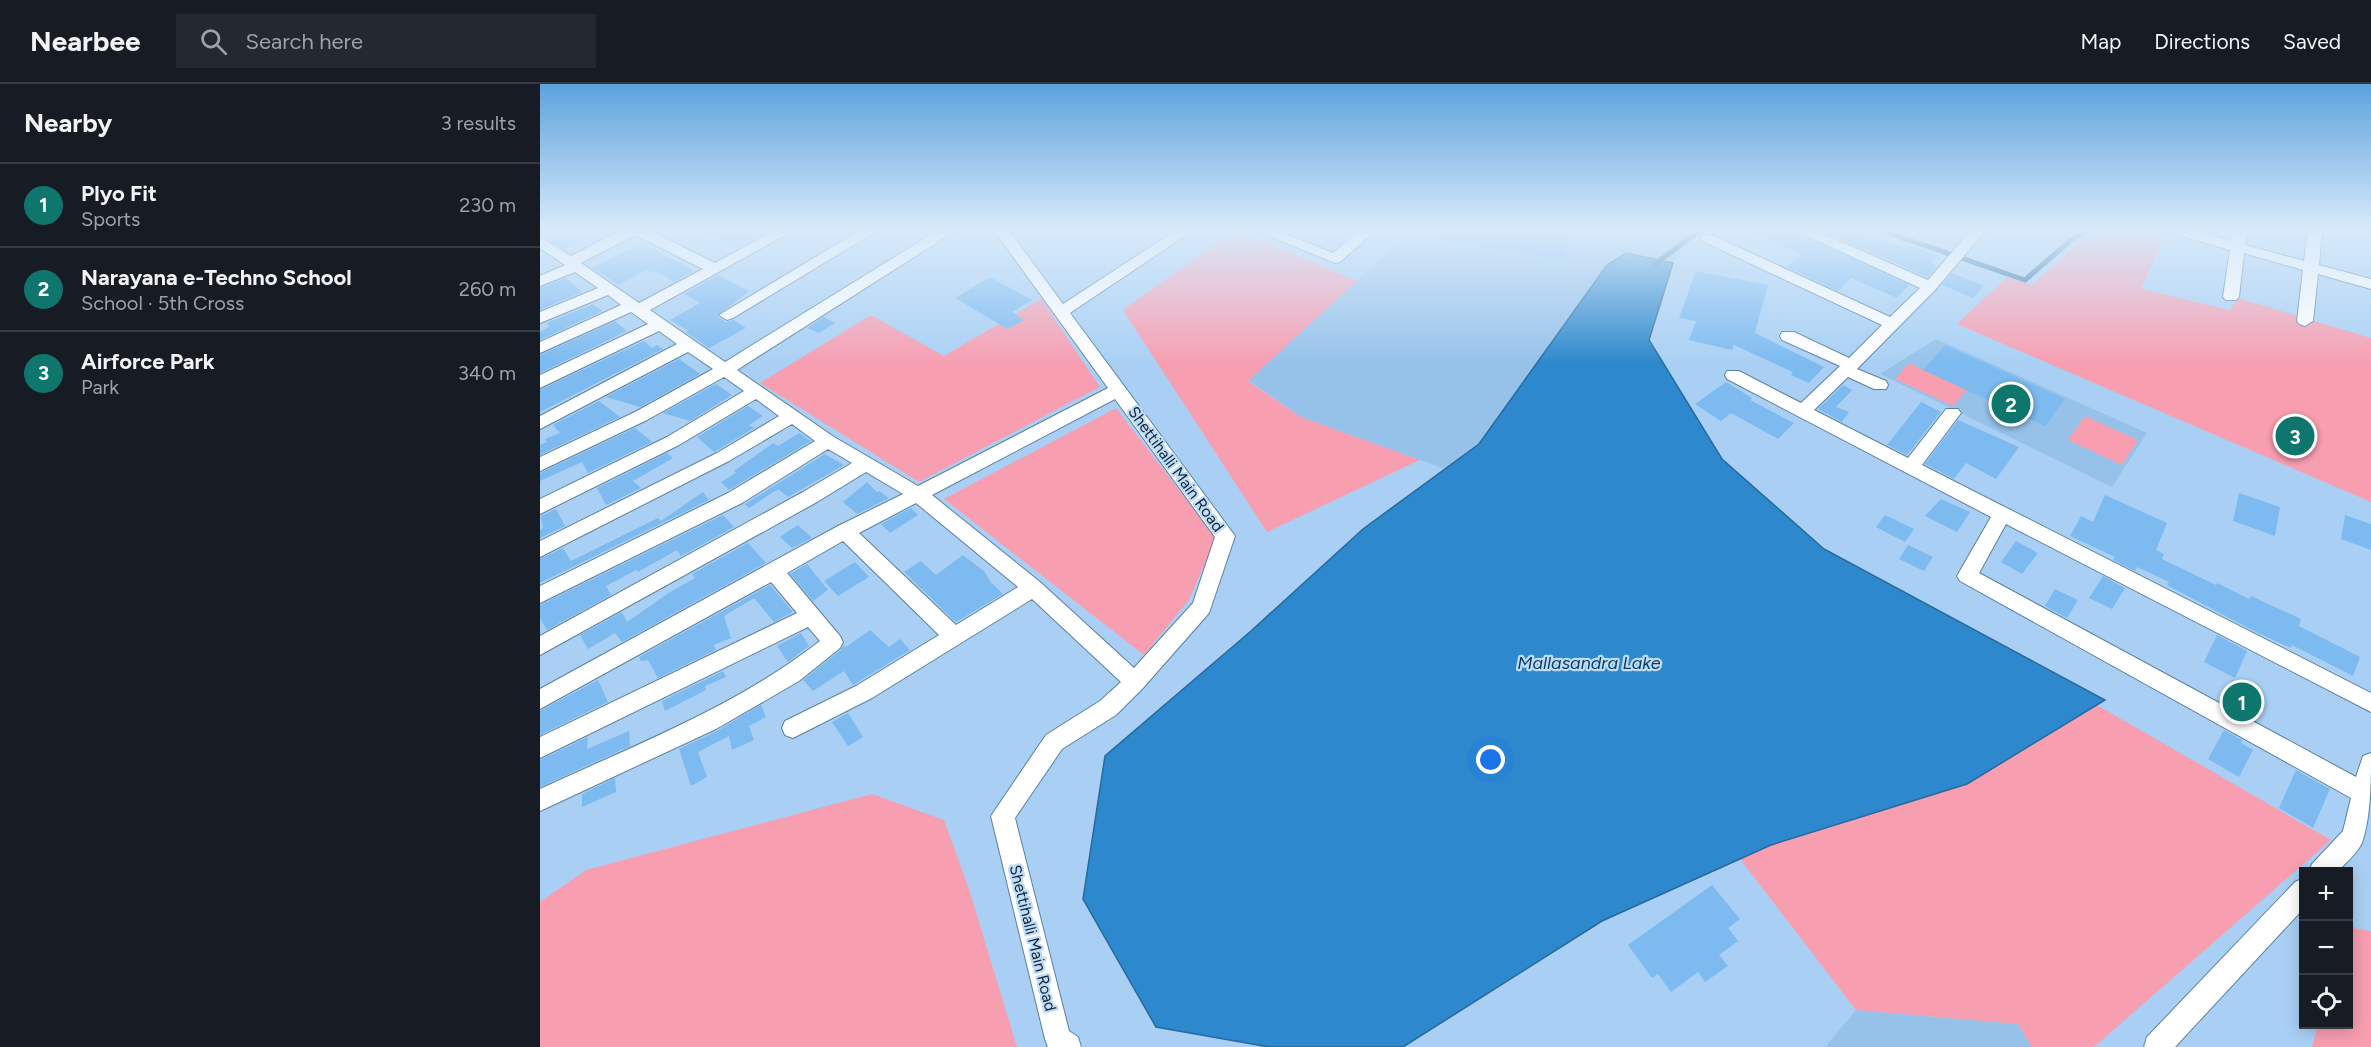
<!DOCTYPE html>
<html lang="en">
<head>
<meta charset="utf-8">
<style>
  :root { --surface:#171b24; --page:#242831; --text:#f1f3f6; --muted:#9ea1a6; --line:#363941; --accent:#0f766e }
  body { margin:0; font-family:Figtree,sans-serif; background:var(--page); color:var(--text) }
  .controls { position:absolute; right:18px; bottom:18px; display:grid; overflow:hidden; border-radius:0px; box-shadow:0 3px 15px #0003 }
  .controls button { width:54px; height:54px; display:grid; place-items:center; padding:0; border:0; border-bottom:2px solid var(--line); background:var(--surface); color:var(--text); font:30px sans-serif }
  .you { position:absolute; left:951px; top:676px; width:21px; height:21px; margin:-15px; border:4px solid #fff; border-radius:50%; background:#1a73e8; box-shadow:0 0 0 9px #1a73e833 }
  .badge { display:grid; place-items:center; width:39px; height:39px; border-radius:50%; background:var(--accent); color:#fff; font-size:20px; font-weight:700 }
  .pin { position:absolute; translate:-50% -50%; border:3px solid #fff; box-shadow:0 2px 6px #0006 }
  .list { margin:0; padding:0; list-style:none }
  h2 { display:flex; justify-content:space-between; align-items:center; height:78px; margin:0; padding:0 24px; font-size:26px }
  h2 small { font-size:20px; font-weight:400; color:var(--muted) }
  .list li { display:grid; grid-template-columns:39px 1fr auto; gap:18px; align-items:center; box-sizing:border-box; height:84px; padding:0 24px; border-top:2px solid var(--line) }
  .list b { display:block; font-size:22px; white-space:nowrap }
  .list p { margin:0; font-size:20px; white-space:nowrap; color:var(--muted) }
  .list em { font-size:20px; font-style:normal; color:var(--muted) }
  .icon { flex:none; width:33px; height:33px; fill:none; stroke:currentColor; stroke-width:2; stroke-linecap:round; stroke-linejoin:round }
  .map { position:relative; flex:none; width:1831px; height:963px; overflow:hidden }
  header { display:flex; align-items:center; gap:36px; box-sizing:border-box; height:84px; padding:0 30px; background:var(--surface); border-bottom:2px solid var(--line) }
  header strong { font-size:28px }
  nav { display:flex; gap:33px; margin-inline-start:auto; font-size:21px }
  .search { width:420px; height:54px; background:var(--page); display:flex; align-items:center; gap:15px; box-sizing:border-box; padding:0 21px; border-radius:0px; color:var(--muted); font-size:22px }
  main { display:flex }
  aside { flex:1; background:var(--surface) }
  .map>svg:first-child { display:block }
  .built { fill:#96c2ea }
  .green { fill:#f89eb1 }
  .water { fill:#2d88cd; stroke:#266a9e; stroke-width:1.5 }
  .lines { fill:none; stroke-linecap:round; stroke-linejoin:round }
  .stream { stroke:#266a9e; stroke-width:5 }
  .building { fill:#7cbaf0 }
  .minor-casing { stroke:#5b80a0; stroke-width:2 }
  .minor { fill:#fff; fill-rule:evenodd }
  .labels { text-anchor:middle; dominant-baseline:central; stroke-width:4.5; stroke-linejoin:round; paint-order:stroke }
  .street-label { font-size:16px; fill:#142330; stroke:#bddcfa }
  .water-label { font-size:18px; font-style:italic; fill:#0d3c60; stroke:#bddcfa }
</style>
</head>
<body>
<header>
<strong>Nearbee</strong>
<div class="search"><svg class="icon" aria-label="search" viewBox="0 0 24 24"><circle cx="10" cy="10" r="6"/><path d="M15 15l6 6"/></svg>Search here</div>
<nav><a>Map</a><a>Directions</a><a>Saved</a></nav>
</header>
<main>
<aside>
<h2>Nearby<small>3 results</small></h2>
<ul class="list">
<li><span class="badge">1</span><div><b>Plyo Fit</b><p>Sports</p></div><em>230 m</em></li>
<li><span class="badge">2</span><div><b>Narayana e-Techno School</b><p>School · 5th Cross</p></div><em>260 m</em></li>
<li><span class="badge">3</span><div><b>Airforce Park</b><p>Park</p></div><em>340 m</em></li>
</ul>
</aside>
<div class="map">
<svg width="1831" height="963" viewBox="0 0 1831 963">
  <rect width="100%" height="100%" fill="#a9d0f4"/>
  <g class="built">
    <path d="M874,145H1155L1133,179L1086,169L939,360L905,385L761,333L708,296Z"/>
    <path d="M1396,255L1607,349L1572,403L1340,290Z"/>
    <path d="M1316,926L1478,940L1492,963H1285Z"/>
  </g>
  <g class="green">
    <path d="M696,145L817,197L708,297L761,333L880,376L727,448L583,226Z"/>
    <path d="M1562,145H1613L1627,149L1601,205L1690,226L1698,214L1831,254V418L1417,240L1467,193L1492,201L1538,159Z"/>
    <path d="M501,215L560,303L379,398L220,299L331,231L404,272Z"/>
    <path d="M1369,279L1427,306L1413,322L1355,295Z"/>
    <path d="M576,324L676,454L649,516L604,571L404,415Z"/>
    <path d="M1545,332L1598,356L1582,381L1528,356Z"/>
    <path d="M1557,621L1791,756L1554,963H1492L1478,940L1316,926L1200,775L1231,761L1427,700Z"/>
    <path d="M332,710L404,736L429,805L477,963H0V818L46,786Z"/>
    <path d="M1809,843L1831,847V963H1772L1778,941L1808,940Z"/>
  </g>
  <path class="water" d="M1086,169L1133,179L1109,256L1182,375L1284,465L1565,616L1427,700L1231,761L1062,837L863,963H729L616,943L543,815L565,672L711,547L823,445L939,360L1067,181Z"/>
  <g class="lines">
    <g class="stream">
      <path d="M1337,145L1485,196L1531,156L1549,145"/>
      <path d="M1115,180L1162,145"/>
    </g>
  </g>
  <g class="building">
    <path d="M207,145L221,151L200,163L159,146Z"/>
    <path d="M893,145H1035L1023,176L892,154Z"/>
    <path d="M1205,145H1250L1369,201L1357,214L1311,194L1298,207L1247,183L1262,170Z"/>
    <path d="M1279,145H1315L1365,164L1369,161L1397,172L1390,179L1397,182L1387,193Z"/>
    <path d="M19,149L40,157L24,165L8,155Z"/>
    <path d="M102,159L144,181L154,187L134,198L116,187L112,189L106,186L79,201L52,184Z"/>
    <path d="M1156,187L1228,201L1215,249L1284,283L1269,299L1251,291L1253,288L1194,261L1192,266L1149,256L1156,237L1139,234Z"/>
    <path d="M1412,189L1444,202L1433,214L1402,201Z"/>
    <path d="M178,191L209,207L177,232L186,238L194,236L206,244L169,264L146,248L149,247L130,236L160,219L144,210Z"/>
    <path d="M450,193L492,216L472,228L484,236L467,245L415,214Z"/>
    <path d="M26,194L42,208L0,226V204Z"/>
    <path d="M53,220L62,227L0,256V248L9,243L7,239Z"/>
    <path d="M284,233L295,239L279,249L267,244Z"/>
    <path d="M75,237L87,247L0,289V271Z"/>
    <path d="M104,257L112,264L117,261L123,265L0,328V306Z"/>
    <path d="M1405,261L1525,315L1505,342L1383,286Z"/>
    <path d="M139,275L160,290L100,323L66,313Z"/>
    <path d="M1186,298L1212,314L1210,316L1254,339L1238,355L1191,329L1181,337L1155,320Z"/>
    <path d="M176,300L192,311L150,337L123,329Z"/>
    <path d="M1303,301L1312,306L1296,323L1309,328L1302,338L1278,325Z"/>
    <path d="M59,317L80,333L0,371V361L7,358L5,355L20,349L13,341Z"/>
    <path d="M1381,318L1401,328L1367,371L1347,361Z"/>
    <path d="M208,322L223,332L209,341L214,344L174,368L157,353Z"/>
    <path d="M1418,336L1479,363L1456,395L1426,379L1414,395L1385,380Z"/>
    <path d="M95,344L112,358L48,389L42,378L0,397V389Z"/>
    <path d="M259,349L271,357L189,406L181,398L196,389L194,387L233,359L238,362Z"/>
    <path d="M127,369L133,374L93,397L101,404L66,421L57,404Z"/>
    <path d="M285,370L304,381L248,413L238,405L209,424L205,420Z"/>
    <path d="M327,398L337,408L339,407L349,414L317,430L303,418Z"/>
    <path d="M163,408L169,416L0,499V475L23,464L31,477L118,434L121,437Z"/>
    <path d="M1699,409L1740,423L1735,452L1693,437Z"/>
    <path d="M1565,411L1627,439L1616,466L1624,470L1622,475L1676,501L1677,499L1709,515L1711,512L1761,535L1759,542L1820,573L1813,592L1752,561L1751,564L1716,548L1627,501L1629,498L1597,483L1595,487L1573,476L1575,473L1530,452L1541,432L1553,438Z"/>
    <path d="M1401,415L1430,428L1417,448L1385,432Z"/>
    <path d="M371,424L378,431L350,449L341,440Z"/>
    <path d="M16,425L25,442L0,454V446L3,444L1,432Z"/>
    <path d="M183,431L194,443L141,472L137,466L98,488L96,486L66,502L71,511L7,546L0,534V521Z"/>
    <path d="M1345,431L1374,445L1365,458L1336,443Z"/>
    <path d="M1805,431L1831,440V466L1801,455Z"/>
    <path d="M258,441L272,454L252,464L240,453Z"/>
    <path d="M1476,457L1498,469L1482,490L1461,478Z"/>
    <path d="M208,459L226,479L82,558L75,549L48,565L40,551L82,528L87,538L130,508L155,494L152,490Z"/>
    <path d="M1368,461L1393,473L1384,487L1359,475Z"/>
    <path d="M423,471L445,488L450,497L463,510L416,538L364,488L381,477L396,491Z"/>
    <path d="M315,478L329,493L298,512L284,497Z"/>
    <path d="M267,480L288,506L273,517L250,490Z"/>
    <path d="M1563,492L1585,504L1572,525L1549,514Z"/>
    <path d="M230,501L253,528L234,538L214,514L184,532L191,554L174,561L176,566L118,594L108,576L101,577L99,573Z"/>
    <path d="M1515,505L1538,516L1527,534L1505,522Z"/>
    <path d="M330,546L349,563L360,555L370,566L313,601L304,587L273,607L263,596L301,566L304,561L306,563Z"/>
    <path d="M261,549L269,562L248,578L237,562Z"/>
    <path d="M1677,551L1707,567L1695,594L1664,578Z"/>
    <path d="M183,587L186,593L165,602L166,606L125,627L122,617Z"/>
    <path d="M58,596L68,618L0,651V627Z"/>
    <path d="M1692,596L1721,610L1711,634L1683,618Z"/>
    <path d="M221,621L226,633L209,642L214,656L192,666L189,652L158,668L167,693L151,702L139,665L177,647Z"/>
    <path d="M308,629L323,653L308,662L292,638Z"/>
    <path d="M1684,646L1702,656L1701,659L1713,666L1699,693L1668,675Z"/>
    <path d="M89,647L90,662L0,703V676L48,653L47,665Z"/>
    <path d="M1756,686L1790,705L1773,744L1739,724Z"/>
    <path d="M75,694L76,708L42,723V710Z"/>
    <path d="M1172,801L1200,835L1188,844L1198,857L1179,871L1188,882L1165,898L1158,888L1131,908L1118,890L1112,894L1088,861Z"/>
  </g>
  <g class="lines">
    <defs>
      <g id="minor">
        <path d="M83,145H107L175,179L237,145H256L110,226L185,278L400,145H418L197,286L294,353L378,402L568,304L453,145H468L523,220L638,145H655L530,229L695,452L669,529L603,604L576,631L522,665L475,734L529,947L538,953L541,963H508L505,955L451,732L506,651L560,617L581,598L492,515L332,614L253,654L245,651L242,644L245,637L316,602L399,551L303,457L247,489L300,552L303,558L300,564L259,597L176,645L0,727V705C95,661 197,622 280,557L268,543L0,674V653L257,529L231,498L0,625V605L298,442L363,410L326,388L277,418L0,571V552L263,408L312,379L288,365L202,419L0,519V502L188,409L275,357L252,340L189,377L0,473V457L177,369L239,332L216,315L139,361L0,430V415L127,353L204,307L184,293L107,336L0,387V373L95,328L173,285L148,268L0,345V332L137,260L119,247L0,304V291L108,240L91,228L0,269V258L81,221L68,211L0,239V228L58,204L35,188L0,202V192L25,181L0,164V153L31,172ZM95,151L163,185L99,219L41,179ZM575,315L675,453L653,519L594,584L500,498L392,411ZM376,419L478,503L416,541L319,449Z"/>
        <path d="M322,145H340L193,234L187,236L179,231Z"/>
        <path d="M712,145H733L793,169L821,145H837L800,178L795,179Z"/>
        <path d="M1252,145H1272L1388,196L1432,145H1447L1395,206L1317,285L1346,297L1348,301L1346,305H1334L1308,293L1274,326L1368,374L1406,325H1418L1421,329L1382,381L1831,609V628L1466,440L1439,489L1816,693L1823,672L1831,669C1831,697 1831,733 1822,759C1817,769 1806,779 1797,788H1769L1772,780L1803,747L1811,714L1420,497L1417,492L1451,433L1187,295L1185,291L1187,287H1199L1261,319L1300,282L1242,256L1240,252L1242,248H1254L1309,274L1342,241L1162,157L1160,154L1162,151H1172L1350,233L1380,204Z"/>
        <path d="M1625,145H1650L1691,157L1693,145H1707L1705,161L1764,177L1768,145H1782L1779,181L1831,195V205L1778,190L1773,237L1765,242L1759,240L1757,237L1763,186L1704,169L1699,213L1696,216H1686L1683,213L1690,166L1627,148Z"/>
        <path d="M1764,794V824L1635,963H1604L1607,953L1755,798Z"/>
      </g>
    </defs>
    <use href="#minor" class="minor-casing"/>
    <use href="#minor" class="minor"/>
  </g>
  <linearGradient id="sky" x2="0" y2="1"><stop stop-color="#5da2dd"/><stop offset="0.52" stop-color="#d8eafa"/><stop offset="1" stop-color="#d8eafa" stop-opacity="0"/></linearGradient>
  <rect width="1831" height="280" fill="url(#sky)"/>
  <g class="labels">
    <g class="street-label">
      <text transform="translate(636 385) rotate(54)">Shettihalli Main Road</text>
      <text transform="translate(493 854) rotate(76)">Shettihalli Main Road</text>
    </g>
    <g class="water-label">
      <text x="1049" y="579">Mallasandra Lake</text>
    </g>
  </g>
</svg>
<div class="controls">
<button>+</button>
<button>−</button>
<button><svg class="icon" aria-label="locate" viewBox="0 0 24 24"><circle cx="12" cy="12" r="6"/><path d="M12 2v4M12 18v4M2 12h4M18 12h4"/></svg></button>
</div>
<div class="you"></div>
<div class="pin badge" style="left:1702px;top:618px">1</div>
<div class="pin badge" style="left:1471px;top:320px">2</div>
<div class="pin badge" style="left:1755px;top:352px">3</div>
</div>
</main>
</body>
</html>
